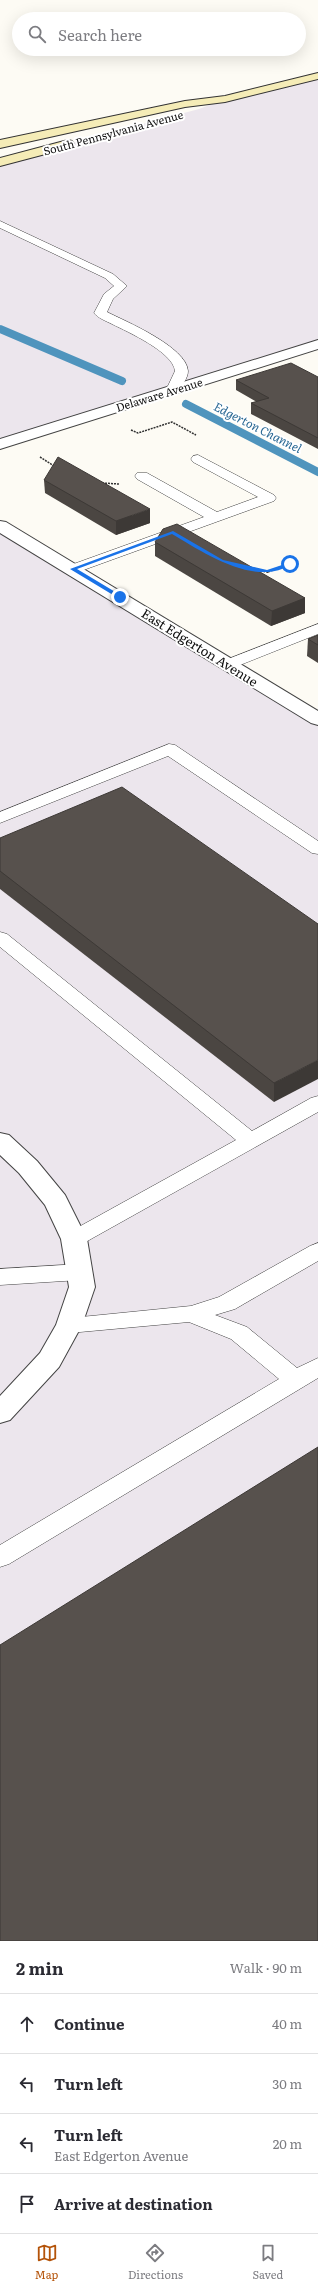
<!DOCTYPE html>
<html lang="en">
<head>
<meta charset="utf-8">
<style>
  :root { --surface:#fff; --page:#f2f2f3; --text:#2b2b33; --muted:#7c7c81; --line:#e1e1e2; --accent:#b45309 }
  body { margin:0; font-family:Literata,serif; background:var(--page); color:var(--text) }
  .stop { position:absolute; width:12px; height:12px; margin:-9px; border:3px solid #1a73e8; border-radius:50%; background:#fff }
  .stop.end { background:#1a73e8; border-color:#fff; box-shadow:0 1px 4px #0008 }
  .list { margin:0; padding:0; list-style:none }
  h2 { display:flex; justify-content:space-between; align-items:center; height:52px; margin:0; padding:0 16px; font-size:17px }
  h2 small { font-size:13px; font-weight:400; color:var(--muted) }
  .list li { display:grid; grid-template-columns:26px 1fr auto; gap:12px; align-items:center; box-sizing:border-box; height:60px; padding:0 16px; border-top:1px solid var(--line) }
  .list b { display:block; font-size:15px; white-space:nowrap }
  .list p { margin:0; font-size:13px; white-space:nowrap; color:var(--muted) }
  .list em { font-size:13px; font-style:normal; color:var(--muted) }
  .icon { flex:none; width:22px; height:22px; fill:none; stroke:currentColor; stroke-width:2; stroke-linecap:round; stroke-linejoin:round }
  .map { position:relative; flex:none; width:318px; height:1941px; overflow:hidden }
  .search { position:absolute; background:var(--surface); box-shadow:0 4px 16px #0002; left:12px; right:12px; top:12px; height:44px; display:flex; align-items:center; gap:10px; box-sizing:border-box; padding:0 14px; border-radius:22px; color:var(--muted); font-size:15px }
  .sheet { height:292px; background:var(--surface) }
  nav { display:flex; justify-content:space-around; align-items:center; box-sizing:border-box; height:56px; border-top:1px solid var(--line); background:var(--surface); font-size:11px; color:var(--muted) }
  nav a { display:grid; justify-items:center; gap:2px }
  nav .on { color:var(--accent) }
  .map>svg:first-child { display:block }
  .industrial { fill:#ece6ed }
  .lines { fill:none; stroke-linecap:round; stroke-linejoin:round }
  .stream { stroke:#4f94bd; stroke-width:8 }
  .lane-casing { stroke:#434343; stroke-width:1 }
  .street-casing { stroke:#434343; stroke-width:2 }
  .secondary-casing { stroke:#323232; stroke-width:2 }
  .path-far1 { stroke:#323232; stroke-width:1.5; stroke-dasharray:2 1; stroke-linecap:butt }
  .path { stroke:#323232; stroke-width:2; stroke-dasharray:3.5 1.5; stroke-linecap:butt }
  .lane { fill:#fff; fill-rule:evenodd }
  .street { fill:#fff; fill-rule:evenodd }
  .secondary { fill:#f5ecb7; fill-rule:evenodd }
  .wall { fill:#4b4642 }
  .shaded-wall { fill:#3d3936 }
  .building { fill:#57514d; stroke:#3d3936 }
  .route { fill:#1a73e8 }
  .labels { text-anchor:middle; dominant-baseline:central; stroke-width:4; stroke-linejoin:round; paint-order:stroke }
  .far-street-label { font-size:11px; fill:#101010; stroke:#fff }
  .far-water-label { font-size:12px; font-style:italic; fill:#286793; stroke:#fff }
  .street-label { font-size:13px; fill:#101010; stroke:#fff }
</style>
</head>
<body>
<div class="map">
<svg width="318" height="1941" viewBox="0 0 318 1941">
  <rect width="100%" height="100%" fill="#fdfbf4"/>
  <g class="industrial">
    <path d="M318,76V344L0,444V162L199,109L225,99Z"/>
    <path d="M0,526L318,719V1941H0Z"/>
  </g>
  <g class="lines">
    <g class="stream">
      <path d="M0,329L122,381"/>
      <path d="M186,404L318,472"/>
    </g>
    <defs>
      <g id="lane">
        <path d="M0,221L113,274L127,286L113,299L107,312C125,321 187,347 188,371C188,379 181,386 177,393L172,394L166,390L175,371C173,352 128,332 112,324C106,321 98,318 94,313L104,294L114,286L105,278L0,228Z"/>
        <path d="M198,455L274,495L276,498L274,501L78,572H68L66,569L68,566L204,517L137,479L135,476L137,473H147L217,512L258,497L193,462L191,459L193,456Z"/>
        <path d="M318,624V634L235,667H223L221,664L223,661Z"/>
        <path d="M169,744L175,745L318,841V854L312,853L168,756L0,823V812Z"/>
        <path d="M0,932L7,934L252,1131L311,1098L318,1096V1112L82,1244L74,1247L66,1244L63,1239L66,1234L236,1140L0,947Z"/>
        <path d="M318,1243V1261L235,1309L215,1315L247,1327L297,1368L318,1358V1378L9,1564L0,1567V1545L279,1379L231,1339L189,1322L69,1333L61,1331L58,1325L61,1319L191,1306L219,1297L310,1246Z"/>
        <path d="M80,1264L88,1266L91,1272L88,1278L80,1280L0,1285V1269Z"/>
      </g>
      <g id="street">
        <path d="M318,340V349L0,449V439Z"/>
        <path d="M0,521L6,522L318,711V725L311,723L0,533Z"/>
        <path d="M0,1133L9,1135L37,1161L65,1195L87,1239L95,1287L82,1325L59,1367L10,1420L0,1423V1396L40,1353L56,1325L69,1287L61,1239L45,1205L19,1173L0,1155Z"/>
      </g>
      <g id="secondary">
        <path d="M318,73V79L225,102L185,107L0,148V140L185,101L225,96Z"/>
        <path d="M68,140L72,141L74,144L72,147L0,166V158Z"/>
      </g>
    </defs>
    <use href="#lane" class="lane-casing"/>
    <use href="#street" class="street-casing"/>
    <use href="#secondary" class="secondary-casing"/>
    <g class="path-far1">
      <path d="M131,430L138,433L172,422L196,435"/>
      <path d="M40,457L54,466"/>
      <path d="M102,483L119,484"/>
    </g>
    <path class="path" d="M252,568L267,572L290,564"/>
    <use href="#lane" class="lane"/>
    <use href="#street" class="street"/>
    <use href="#secondary" class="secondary"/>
  </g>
  <g class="wall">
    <path d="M318,377V449L251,414V403L257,402L236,390V380Z"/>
    <path d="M44,480L150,523L116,535L45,493Z"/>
    <path d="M155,542L305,598V613L271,626L155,556Z"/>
    <path d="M318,635V663L307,656L308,639Z"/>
    <path d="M0,838L318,924L274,1102L0,889Z"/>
  </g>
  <g class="shaded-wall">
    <path d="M150,509V523L116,535V521Z"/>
    <path d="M305,598V613L271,626L272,611Z"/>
    <path d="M318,1060V1079L274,1102V1083Z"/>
  </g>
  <g class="building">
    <path d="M291,363L318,377V438L251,403L269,398L236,380Z"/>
    <path d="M58,457L150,509L116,521L44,480Z"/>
    <path d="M177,524L305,598L272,611L155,542L163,529Z"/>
    <path d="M318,635V645L308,639Z"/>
    <path d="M122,787L318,924V1060L274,1083L0,871V838Z"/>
    <path d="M318,1447V1941H0V1645Z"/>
  </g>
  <path class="route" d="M173,531L223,560L267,570L288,563L292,564C256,588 204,553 172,534L77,569L122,596V598H118L70,569Z"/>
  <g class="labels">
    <g class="far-street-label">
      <text transform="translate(113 132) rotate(-15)">South Pennsylvania Avenue</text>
      <text transform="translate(159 394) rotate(-17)">Delaware Avenue</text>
    </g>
    <g class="far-water-label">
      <text transform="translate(258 427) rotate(27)">Edgerton Channel</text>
    </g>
    <g class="street-label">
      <text transform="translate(200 647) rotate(32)">East Edgerton Avenue</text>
    </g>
  </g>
</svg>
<div class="stop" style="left:290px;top:564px"></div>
<div class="stop end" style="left:120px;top:597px"></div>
<div class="search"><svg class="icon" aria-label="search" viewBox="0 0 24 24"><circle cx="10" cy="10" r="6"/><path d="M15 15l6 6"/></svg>Search here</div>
</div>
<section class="sheet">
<h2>2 min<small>Walk · 90 m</small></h2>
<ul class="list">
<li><svg class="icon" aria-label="ahead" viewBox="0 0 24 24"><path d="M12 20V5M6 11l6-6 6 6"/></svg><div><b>Continue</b></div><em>40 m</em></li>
<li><svg class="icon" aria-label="left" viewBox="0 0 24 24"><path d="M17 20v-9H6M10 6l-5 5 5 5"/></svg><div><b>Turn left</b></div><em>30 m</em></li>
<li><svg class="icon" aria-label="left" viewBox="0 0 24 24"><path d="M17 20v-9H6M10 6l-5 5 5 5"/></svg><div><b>Turn left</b><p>East Edgerton Avenue</p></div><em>20 m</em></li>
<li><svg class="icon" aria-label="arrive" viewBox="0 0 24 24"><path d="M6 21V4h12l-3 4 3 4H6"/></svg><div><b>Arrive at destination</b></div></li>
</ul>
</section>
<nav>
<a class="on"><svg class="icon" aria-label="map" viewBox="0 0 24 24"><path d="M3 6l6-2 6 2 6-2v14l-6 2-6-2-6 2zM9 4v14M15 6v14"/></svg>Map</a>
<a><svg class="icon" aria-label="directions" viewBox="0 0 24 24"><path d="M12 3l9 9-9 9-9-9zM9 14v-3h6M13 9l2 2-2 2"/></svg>Directions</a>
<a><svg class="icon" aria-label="saved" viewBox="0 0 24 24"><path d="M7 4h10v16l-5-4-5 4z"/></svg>Saved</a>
</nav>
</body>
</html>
